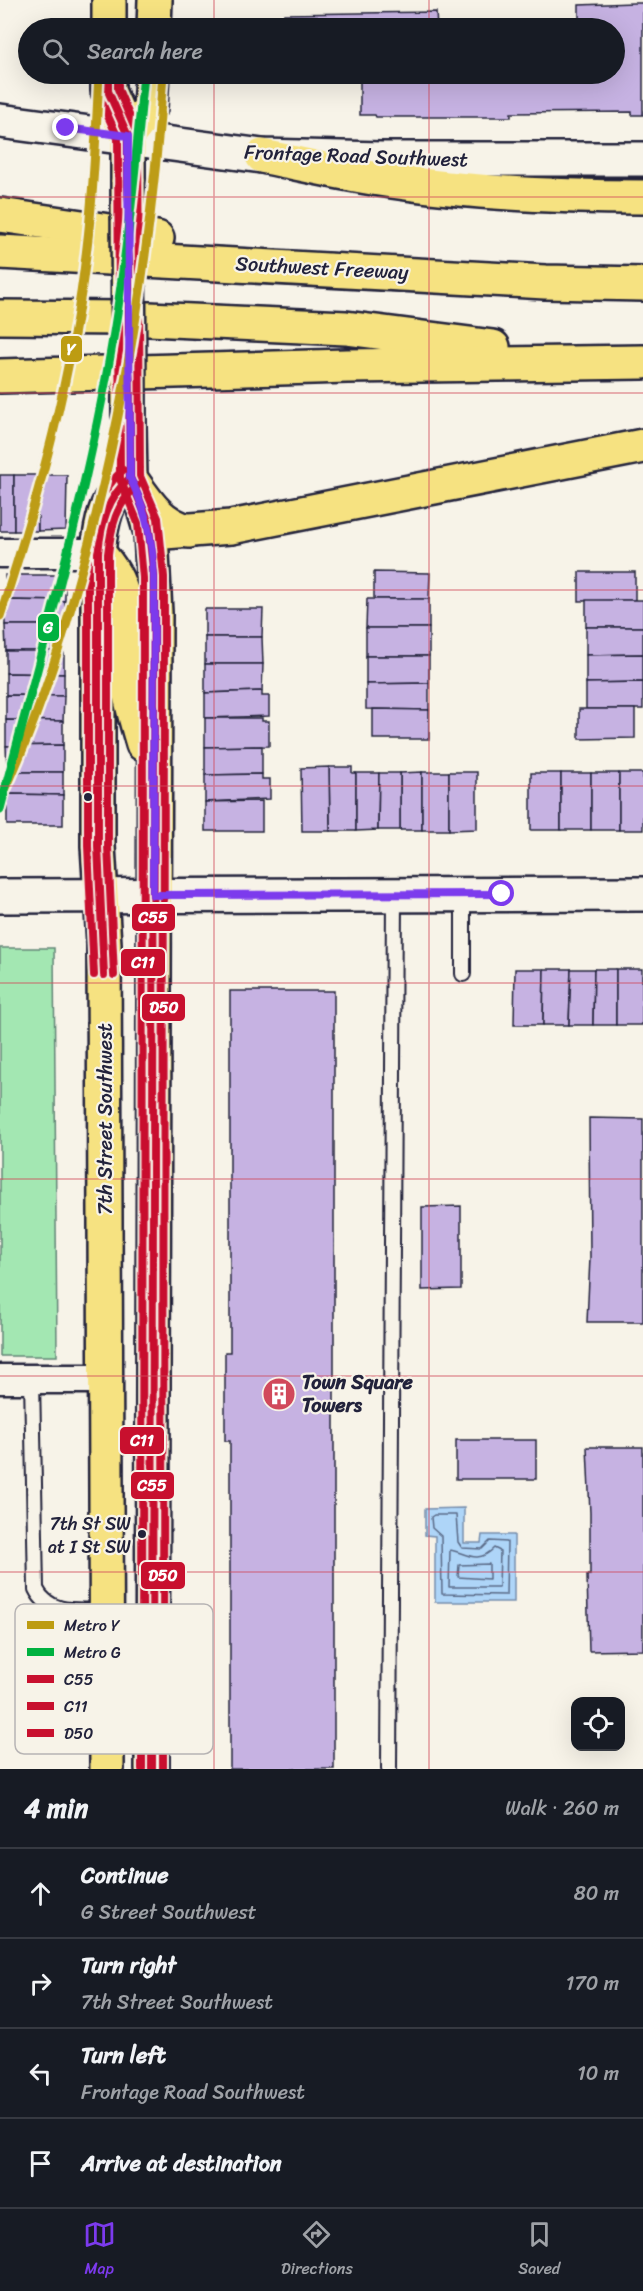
<!DOCTYPE html>
<html lang="en">
<head>
<meta charset="utf-8">
<style>
  :root { --surface:#171b24; --page:#20242c; --text:#f1f3f6; --muted:#9ea1a6; --line:#363941; --accent:#7c3aed }
  body { margin:0; font-family:Sriracha,sans-serif; background:var(--page); color:var(--text) }
  .controls { position:absolute; right:18px; bottom:18px; display:grid; overflow:hidden; border-radius:12px; box-shadow:0 6px 24px #0002 }
  .controls button { width:54px; height:54px; display:grid; place-items:center; padding:0; border:0; border-bottom:2px solid var(--line); background:var(--surface); color:var(--text); font:30px sans-serif }
  .stop { position:absolute; width:18px; height:18px; margin:-14px; border:4px solid #7c3aed; border-radius:50%; background:#fff }
  .stop.end { background:#7c3aed; border-color:#fff; box-shadow:0 2px 6px #0008 }
  .list { margin:0; padding:0; list-style:none }
  h2 { display:flex; justify-content:space-between; align-items:center; height:78px; margin:0; padding:0 24px; font-size:26px }
  h2 small { font-size:20px; font-weight:400; color:var(--muted) }
  .list li { display:grid; grid-template-columns:39px 1fr auto; gap:18px; align-items:center; box-sizing:border-box; height:90px; padding:0 24px; border-top:2px solid var(--line) }
  .list b { display:block; font-size:22px; white-space:nowrap }
  .list p { margin:0; font-size:20px; white-space:nowrap; color:var(--muted) }
  .list em { font-size:20px; font-style:normal; color:var(--muted) }
  .icon { flex:none; width:33px; height:33px; fill:none; stroke:currentColor; stroke-width:2; stroke-linecap:round; stroke-linejoin:round }
  .map { position:relative; flex:none; width:643px; height:1769px; overflow:hidden }
  .search { position:absolute; background:var(--surface); box-shadow:0 6px 24px #0002; left:18px; right:18px; top:18px; height:66px; display:flex; align-items:center; gap:15px; box-sizing:border-box; padding:0 21px; border-radius:33px; color:var(--muted); font-size:22px }
  .sheet { height:438px; background:var(--surface) }
  nav { display:flex; justify-content:space-around; align-items:center; box-sizing:border-box; height:84px; border-top:2px solid var(--line); background:var(--surface); font-size:16px; color:var(--muted) }
  nav a { display:grid; justify-items:center; gap:3px }
  nav .on { color:var(--accent) }
  .map>svg:first-child { display:block }
  .green { fill:#a3e7b2; stroke:#628476; stroke-width:1.5 }
  .water { fill:#aed5f8; stroke:#768dac; stroke-width:1.5 }
  .lines { fill:none; stroke-linecap:round; stroke-linejoin:round }
  .shore { stroke:#5a6a87; stroke-width:1.5 }
  .building { fill:#c6b2e2; stroke:#22223b; stroke-width:1.5 }
  .service-casing { stroke:#22223b; stroke-width:18 }
  .minor-casing { stroke:#22223b; stroke-width:33 }
  .tertiary-casing { stroke:#22223b; stroke-width:38 }
  .primary-casing { stroke:#22223b; stroke-width:38 }
  .motorway-casing { stroke:#22223b; stroke-width:38 }
  .service { stroke:#f7f3e8; stroke-width:14 }
  .minor { stroke:#f7f3e8; stroke-width:28 }
  .tertiary { stroke:#f7f3e8; stroke-width:33 }
  .primary { stroke:#f6e281; stroke-width:33 }
  .motorway { stroke:#f6e281; stroke-width:33 }
  .primary-bridge-casing { stroke:#22223b; stroke-width:38; stroke-linecap:butt }
  .primary-bridge { stroke:#f6e281; stroke-width:33 }
  .bus-1-casing { stroke:#f7f3e8; stroke-width:12 }
  .bus-2-casing { stroke:#f7f3e8; stroke-width:12 }
  .bus-3-casing { stroke:#f7f3e8; stroke-width:12 }
  .bus-1 { stroke:#c8102e; stroke-width:8 }
  .bus-2 { stroke:#c8102e; stroke-width:8 }
  .bus-3 { stroke:#c8102e; stroke-width:8 }
  .metro-1-casing { stroke:#f7f3e8; stroke-width:14 }
  .metro-2-casing { stroke:#f7f3e8; stroke-width:14 }
  .metro-1 { stroke:#bd9c12; stroke-width:9 }
  .metro-2 { stroke:#00b140; stroke-width:9 }
  .route { stroke:#7c3aed; stroke-width:8 }
  .grid { fill:none; stroke:#d1495b; stroke-width:1.5; stroke-opacity:0.55 }
  .bus-dot { fill:#22223b; stroke:#f7f3e8; stroke-width:2 }
  .labels { text-anchor:middle; dominant-baseline:central; stroke-width:4.5; stroke-linejoin:round; paint-order:stroke }
  .bus-label { font-size:18px; fill:#22223b; stroke:#f7f3e8; text-anchor:end }
  .street-label { font-size:20px; fill:#22223b; stroke:#f7f3e8 }
  .poi-label { font-size:20px; font-weight:bold; fill:#22223b; stroke:#f7f3e8; text-anchor:start }
  .key { fill:#f7f3e8; stroke:#b7b4b4; stroke-width:1.5 }
  .key-label { font-size:16px; fill:#22223b }
  .line-badge { stroke:#f7f3e8; stroke-width:2 }
  .badge-label { font-size:16px; text-anchor:middle; font-weight:bold; fill:#fff }
</style>
</head>
<body>
<div class="map">
<svg width="643" height="1769" viewBox="0 0 643 1769">
  <rect width="100%" height="100%" fill="#f7f3e8"/>
  <filter id="ink" filterUnits="userSpaceOnUse"><feTurbulence type="fractalNoise" baseFrequency=".0167" numOctaves="2"/><feDisplacementMap in="SourceGraphic" scale="12" xChannelSelector="R" yChannelSelector="G"/><feConvolveMatrix kernelMatrix="1 2 1 2 8 2 1 2 1" color-interpolation-filters="sRGB"/></filter>
  <g filter="url(#ink)">
    <path class="green" d="M0,948H54L57,1356H0Z"/>
    <path class="water" d="M464,1508V1543H481L482,1535H514V1602H435V1536L425,1535V1509Z"/>
    <g class="lines">
      <g class="shore">
        <path d="M456,1515L458,1542L462,1548L482,1549L490,1541L507,1542L506,1595L442,1594L441,1536L432,1528L431,1517L434,1515Z"/>
        <path d="M494,1548L500,1551L499,1587H449L450,1550C465,1552 477,1566 494,1548Z"/>
        <path d="M489,1564V1579L458,1577L459,1565Z"/>
      </g>
    </g>
    <g class="building">
      <path d="M633,3H643V115H632V112L511,113V117H376L375,115H360V80H285V74H614V28H579V5Z"/>
      <path d="M436,12L437,28H284V14Z"/>
      <path d="M498,24H547V27L579,26V28H469V26Z"/>
      <rect x="0" y="475" width="14" height="56"/>
      <rect x="14" y="475" width="24" height="56"/>
      <path d="M38,475H67L66,530L38,531Z"/>
      <path d="M374,572L430,573L429,599H374Z"/>
      <path d="M579,572H635V600L579,601Z"/>
      <path d="M5,575H65V601L5,600Z"/>
      <path d="M367,599H429V628H366Z"/>
      <path d="M5,600L65,601L64,625H5Z"/>
      <rect x="586" y="600" width="57" height="27"/>
      <path d="M205,609H263L262,637H205Z"/>
      <path d="M5,625H64V651H6Z"/>
      <path d="M586,627H643V654L586,655Z"/>
      <rect x="366" y="628" width="63" height="28"/>
      <path d="M205,637H262L263,664H205Z"/>
      <path d="M6,651H64V674L6,673Z"/>
      <path d="M643,654V682L586,683V655Z"/>
      <path d="M366,656H429V683L366,684Z"/>
      <path d="M205,664H263L262,691L205,693Z"/>
      <path d="M6,673L64,674V696L6,695Z"/>
      <path d="M643,682V709H586V683Z"/>
      <path d="M429,683V710L366,709V684Z"/>
      <path d="M262,691V696H269V716L205,718V693Z"/>
      <path d="M6,695L64,696L63,721L6,720Z"/>
      <path d="M373,709L429,710V739H373Z"/>
      <path d="M579,709H635V738L579,739Z"/>
      <path d="M205,718H262V721H269V746L205,747Z"/>
      <path d="M6,720L63,721V745L6,746Z"/>
      <path d="M63,745V772H7L6,746Z"/>
      <path d="M262,746V774L205,775V747Z"/>
      <path d="M329,767H352V773H356V831H330Z"/>
      <path d="M329,767L330,831H302L301,768Z"/>
      <path d="M7,772H63V795L7,794Z"/>
      <path d="M422,772V830H400V773Z"/>
      <rect x="422" y="772" width="27" height="58"/>
      <path d="M449,772H477V829L449,830Z"/>
      <path d="M356,773H379L378,830L356,831Z"/>
      <path d="M379,773H400V830H378Z"/>
      <rect x="531" y="773" width="30" height="57"/>
      <rect x="561" y="773" width="30" height="57"/>
      <rect x="591" y="773" width="28" height="57"/>
      <rect x="619" y="773" width="24" height="57"/>
      <path d="M262,774V779H270V799L205,802V775Z"/>
      <path d="M7,794L63,795V825H7Z"/>
      <path d="M262,801V831H205V802Z"/>
      <path d="M515,969H544L543,1025H514Z"/>
      <path d="M544,969H571L569,1025H543Z"/>
      <path d="M571,969H594L593,1025H569Z"/>
      <path d="M594,969H616V1025H593Z"/>
      <rect x="616" y="969" width="26" height="56"/>
      <path d="M230,991H334V1769H230V1441H225V1352H230Z"/>
      <path d="M589,1118L643,1119V1322H587L590,1258Z"/>
      <path d="M461,1206V1289L422,1290V1207Z"/>
      <rect x="456" y="1440" width="80" height="39"/>
      <path d="M587,1447H643V1650L589,1651L587,1575H590V1513Z"/>
    </g>
    <g class="lines">
      <defs>
        <g id="service">
          <path d="M463,974V894"/>
          <path d="M32,1379L36,1589C49,1616 80,1610 106,1610"/>
          <path d="M389,1769L394,895"/>
        </g>
        <g id="minor">
          <path d="M0,553H98"/>
          <path d="M0,1379H106"/>
        </g>
        <g id="tertiary">
          <path d="M0,121L262,156L381,159H643"/>
          <path d="M0,896L643,894"/>
        </g>
        <g id="primary">
          <path d="M109,28V0"/>
          <path d="M154,28L155,0"/>
          <path d="M108,74V91L128,136V182"/>
          <path d="M128,136L150,108L152,74"/>
          <path d="M129,425L130,478L143,506L151,533L155,613L152,1769"/>
          <path d="M98,553C136,593 124,631 128,681C130,702 137,723 143,744"/>
          <path d="M107,1769L104,944L98,846V553C101,523 105,497 130,478"/>
        </g>
        <g id="motorway">
          <path d="M262,156C301,164 340,173 379,179C465,193 555,197 643,197"/>
          <path d="M0,215L157,238"/>
          <path d="M0,252L545,282L643,284"/>
          <path d="M0,317L127,318L346,328L493,347"/>
          <path d="M0,376L347,366L643,362"/>
          <path d="M130,478C146,501 160,525 189,531"/>
          <path d="M151,533L231,527L643,446"/>
        </g>
      </defs>
      <use href="#service" class="service-casing"/>
      <use href="#minor" class="minor-casing"/>
      <use href="#tertiary" class="tertiary-casing"/>
      <use href="#primary" class="primary-casing"/>
      <use href="#motorway" class="motorway-casing"/>
      <use href="#service" class="service"/>
      <use href="#minor" class="minor"/>
      <use href="#tertiary" class="tertiary"/>
      <use href="#primary" class="primary"/>
      <use href="#motorway" class="motorway"/>
      <defs>
        <path id="primary-bridge" d="M128,182L129,425"/>
      </defs>
      <use href="#primary-bridge" class="primary-bridge-casing"/>
      <use href="#primary-bridge" class="primary-bridge"/>
      <defs>
        <g id="bus-1">
          <path d="M108,74V91L128,136L130,478L148,520L154,577L152,1769"/>
          <path d="M104,975L98,846V553C101,523 107,498 130,478"/>
        </g>
        <g id="bus-2">
          <path d="M98,74V94L118,138L120,479L138,523L143,578L142,1769"/>
          <path d="M114,975L108,846V554C111,527 116,504 137,486"/>
        </g>
        <g id="bus-3">
          <path d="M118,74V89L138,136L140,476L158,518L164,577L163,1769"/>
          <path d="M94,975L88,846V552C91,519 98,492 123,470"/>
        </g>
      </defs>
      <use href="#bus-1" class="bus-1-casing"/>
      <use href="#bus-2" class="bus-2-casing"/>
      <use href="#bus-3" class="bus-3-casing"/>
      <use href="#bus-1" class="bus-1"/>
      <use href="#bus-2" class="bus-2"/>
      <use href="#bus-3" class="bus-3"/>
      <defs>
        <g id="metro-1">
          <path d="M0,616C39,496 73,373 87,247C94,190 96,132 99,74"/>
          <path d="M0,801C41,714 68,623 92,531C130,380 153,229 163,74"/>
        </g>
        <path id="metro-2" d="M0,809C36,671 76,534 103,394C124,288 134,182 144,74"/>
      </defs>
      <use href="#metro-1" class="metro-1-casing"/>
      <use href="#metro-2" class="metro-2-casing"/>
      <use href="#metro-1" class="metro-1"/>
      <use href="#metro-2" class="metro-2"/>
    </g>
  </g>
  <g class="lines" filter="url(#ink)">
    <path class="route" d="M66,128L128,136L130,478C147,511 152,540 154,577L153,895L502,894"/>
  </g>
  <path class="grid" d="M214,0V28M429,0V28M214,74V1769M429,74V1769M0,197H643M0,393H643M0,590H643M0,786H643M0,983H643M0,1179H643M0,1376H643M0,1572H643"/>
  <defs>
    <symbol id="building-disc" viewBox="-11 -11 22 22"><circle r="9.5" fill="#d1495b" stroke="#f7f3e8"/><path d="M-4-6H4V6H1V3H-1V6H-4ZM-2.5-4.3h1.7v1.8h-1.7ZM.8-4.3h1.7v1.8H.8ZM-2.5-1h1.7V.8h-1.7ZM.8-1h1.7V.8H.8Z" fill="#fff"/></symbol>
  </defs>
  <g fill-rule="evenodd">
    <use href="#building-disc" x="260" y="1375" width="38" height="38"/>
  </g>
  <g class="bus-dot">
    <circle cx="88" cy="797" r="5"/>
    <circle cx="142" cy="1534" r="5"/>
  </g>
  <g class="labels">
    <g class="bus-label">
      <text x="131" y="1524">7th St SW<tspan x="131" dy="23">at I St SW</tspan></text>
    </g>
    <g class="street-label">
      <text transform="translate(356 156) rotate(2)">Frontage Road Southwest</text>
      <text transform="translate(322 268) rotate(3)">Southwest Freeway</text>
      <text transform="translate(105 1119) rotate(-90)">7th Street Southwest</text>
    </g>
    <g class="poi-label">
      <text x="302" y="1382">Town Square<tspan x="302" dy="23">Towers</tspan></text>
    </g>
  </g>
  <rect x="15" y="1604" width="198" height="150" rx="9" class="key"/>
  <rect x="27" y="1621" width="27" height="8" fill="#bd9c12"/>
  <rect x="27" y="1648" width="27" height="8" fill="#00b140"/>
  <rect x="27" y="1675" width="27" height="8" fill="#c8102e"/>
  <rect x="27" y="1702" width="27" height="8" fill="#c8102e"/>
  <rect x="27" y="1729" width="27" height="8" fill="#c8102e"/>
  <g class="key-label">
    <text x="64" y="1631">Metro Y</text>
    <text x="64" y="1658">Metro G</text>
    <text x="64" y="1685">C55</text>
    <text x="64" y="1712">C11</text>
    <text x="64" y="1739">D50</text>
  </g>
  <g class="line-badge">
    <rect x="60" y="335" width="23" height="28" rx="6" fill="#bd9c12"/>
    <rect x="37" y="613" width="23" height="29" rx="6" fill="#00b140"/>
    <rect x="131" y="903" width="45" height="29" rx="6" fill="#c8102e"/>
    <rect x="120" y="948" width="46" height="29" rx="6" fill="#c8102e"/>
    <rect x="141" y="993" width="45" height="29" rx="6" fill="#c8102e"/>
    <rect x="119" y="1426" width="46" height="29" rx="6" fill="#c8102e"/>
    <rect x="130" y="1471" width="45" height="29" rx="6" fill="#c8102e"/>
    <rect x="140" y="1561" width="46" height="29" rx="6" fill="#c8102e"/>
  </g>
  <g class="badge-label">
    <text x="71" y="355">Y</text>
    <text x="48" y="633">G</text>
    <text x="153" y="923">C55</text>
    <text x="143" y="968">C11</text>
    <text x="164" y="1013">D50</text>
    <text x="142" y="1446">C11</text>
    <text x="152" y="1491">C55</text>
    <text x="163" y="1581">D50</text>
  </g>
</svg>
<div class="controls">
<button><svg class="icon" aria-label="locate" viewBox="0 0 24 24"><circle cx="12" cy="12" r="6"/><path d="M12 2v4M12 18v4M2 12h4M18 12h4"/></svg></button>
</div>
<div class="stop" style="left:502px;top:894px"></div>
<div class="stop end" style="left:66px;top:128px"></div>
<div class="search"><svg class="icon" aria-label="search" viewBox="0 0 24 24"><circle cx="10" cy="10" r="6"/><path d="M15 15l6 6"/></svg>Search here</div>
</div>
<section class="sheet">
<h2>4 min<small>Walk · 260 m</small></h2>
<ul class="list">
<li><svg class="icon" aria-label="ahead" viewBox="0 0 24 24"><path d="M12 20V5M6 11l6-6 6 6"/></svg><div><b>Continue</b><p>G Street Southwest</p></div><em>80 m</em></li>
<li><svg class="icon" aria-label="right" viewBox="0 0 24 24"><path d="M7 20v-9h11M14 6l5 5-5 5"/></svg><div><b>Turn right</b><p>7th Street Southwest</p></div><em>170 m</em></li>
<li><svg class="icon" aria-label="left" viewBox="0 0 24 24"><path d="M17 20v-9H6M10 6l-5 5 5 5"/></svg><div><b>Turn left</b><p>Frontage Road Southwest</p></div><em>10 m</em></li>
<li><svg class="icon" aria-label="arrive" viewBox="0 0 24 24"><path d="M6 21V4h12l-3 4 3 4H6"/></svg><div><b>Arrive at destination</b></div></li>
</ul>
</section>
<nav>
<a class="on"><svg class="icon" aria-label="map" viewBox="0 0 24 24"><path d="M3 6l6-2 6 2 6-2v14l-6 2-6-2-6 2zM9 4v14M15 6v14"/></svg>Map</a>
<a><svg class="icon" aria-label="directions" viewBox="0 0 24 24"><path d="M12 3l9 9-9 9-9-9zM9 14v-3h6M13 9l2 2-2 2"/></svg>Directions</a>
<a><svg class="icon" aria-label="saved" viewBox="0 0 24 24"><path d="M7 4h10v16l-5-4-5 4z"/></svg>Saved</a>
</nav>
</body>
</html>
